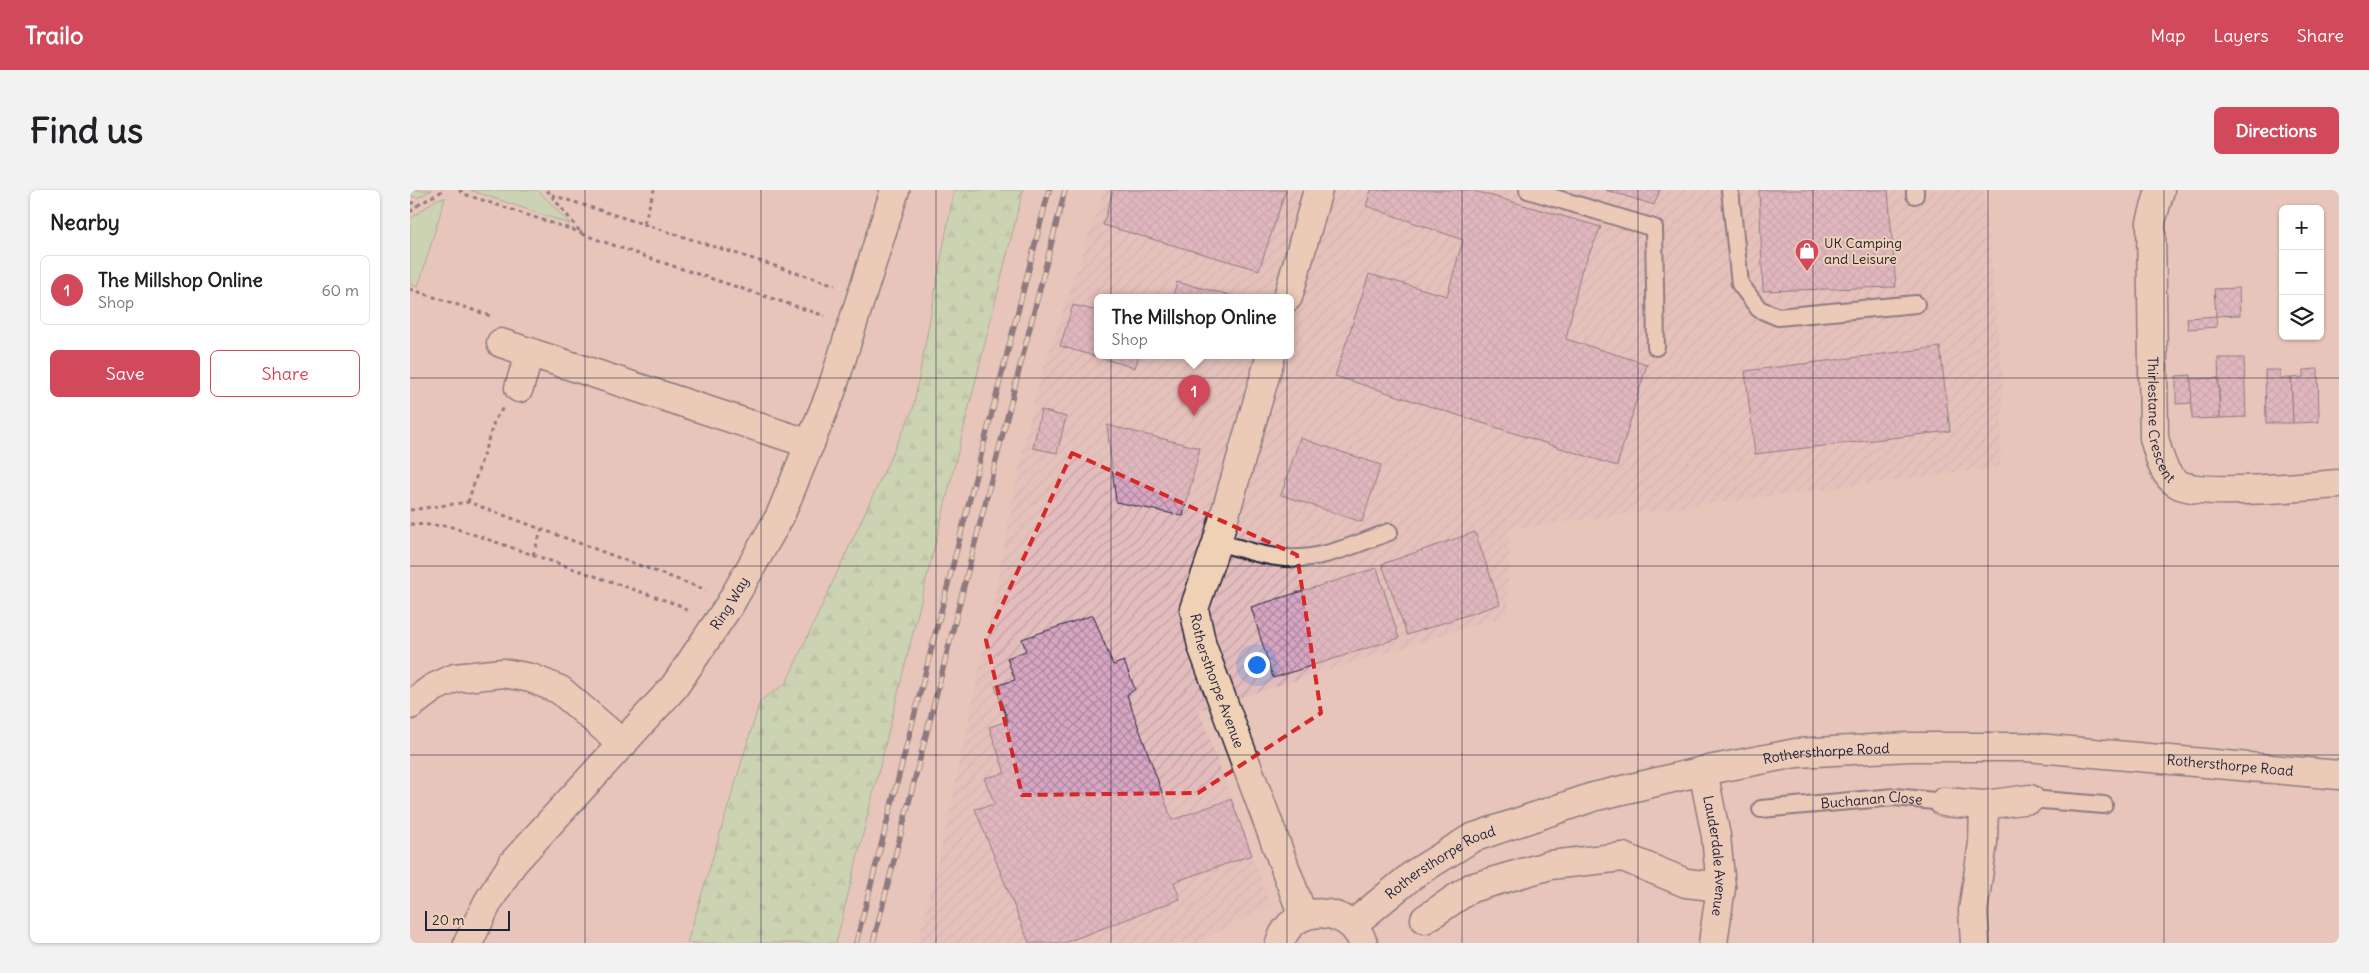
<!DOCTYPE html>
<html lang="en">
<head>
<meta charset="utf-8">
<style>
  :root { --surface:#fff; --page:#f2f2f2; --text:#202124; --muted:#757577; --line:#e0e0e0; --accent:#d1495b }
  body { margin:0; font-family:Delius,sans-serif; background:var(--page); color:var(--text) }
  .controls { position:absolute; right:15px; top:15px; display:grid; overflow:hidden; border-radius:8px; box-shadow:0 1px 4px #0004 }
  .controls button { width:45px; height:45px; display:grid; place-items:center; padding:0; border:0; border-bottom:1px solid var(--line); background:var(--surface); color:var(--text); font:25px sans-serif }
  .scale { position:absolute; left:15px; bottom:12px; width:85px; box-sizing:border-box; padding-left:5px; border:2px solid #22223b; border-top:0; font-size:14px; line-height:18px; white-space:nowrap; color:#22223b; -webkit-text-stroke:4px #efd2b6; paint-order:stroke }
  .you { position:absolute; left:846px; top:474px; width:18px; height:18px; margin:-12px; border:4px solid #fff; border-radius:50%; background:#1a73e8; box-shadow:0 0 0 8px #1a73e833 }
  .badge { display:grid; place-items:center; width:32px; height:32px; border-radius:50%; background:var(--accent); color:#fff; font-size:16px; font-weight:700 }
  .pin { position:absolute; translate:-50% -41px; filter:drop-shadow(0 1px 2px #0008) }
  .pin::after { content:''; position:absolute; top:26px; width:18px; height:15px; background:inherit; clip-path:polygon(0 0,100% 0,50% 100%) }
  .popup { position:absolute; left:684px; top:104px; width:200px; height:65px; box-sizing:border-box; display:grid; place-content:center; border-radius:8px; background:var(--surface); filter:drop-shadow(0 1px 4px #0005); font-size:16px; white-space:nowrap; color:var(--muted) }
  .popup b { font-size:19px; color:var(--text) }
  .popup::after { content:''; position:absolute; left:50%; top:100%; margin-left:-10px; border:10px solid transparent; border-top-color:var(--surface) }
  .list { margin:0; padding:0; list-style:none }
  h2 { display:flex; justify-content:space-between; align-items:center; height:65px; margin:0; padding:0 20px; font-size:21px }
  h2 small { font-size:16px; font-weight:400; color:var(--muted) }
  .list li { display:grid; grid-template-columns:32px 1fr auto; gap:15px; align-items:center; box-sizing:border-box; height:70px; margin:0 10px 10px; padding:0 10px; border:1px solid var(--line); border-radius:8px }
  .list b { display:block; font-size:19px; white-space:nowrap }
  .list p { margin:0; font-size:16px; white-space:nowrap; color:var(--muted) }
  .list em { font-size:16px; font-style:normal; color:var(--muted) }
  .actions { display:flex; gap:10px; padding:15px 20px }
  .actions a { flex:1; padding:11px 0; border:1px solid var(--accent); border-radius:8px; text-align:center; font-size:18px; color:var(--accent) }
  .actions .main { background:var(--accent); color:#fff }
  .icon { flex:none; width:28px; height:28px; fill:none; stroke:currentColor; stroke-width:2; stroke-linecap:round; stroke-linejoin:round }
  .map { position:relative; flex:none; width:1929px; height:753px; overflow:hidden; border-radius:8px }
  header { display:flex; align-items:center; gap:30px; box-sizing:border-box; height:70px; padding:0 25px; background:var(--accent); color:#fff }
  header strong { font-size:24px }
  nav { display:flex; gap:28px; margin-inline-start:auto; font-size:18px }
  .intro { display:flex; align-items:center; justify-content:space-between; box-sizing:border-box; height:120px; padding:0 30px }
  h1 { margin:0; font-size:35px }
  .button { padding:12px 22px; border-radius:8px; background:var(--accent); color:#fff; font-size:18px; font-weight:700 }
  main { display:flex; gap:30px; padding:0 30px }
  aside { flex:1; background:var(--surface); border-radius:8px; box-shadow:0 1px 4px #0004 }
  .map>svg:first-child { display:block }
  .industrial { fill:url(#industrial-furrows); fill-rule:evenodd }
  .green { fill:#abe4a8; stroke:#668372 }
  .forest { fill:url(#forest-firs); stroke:#668372 }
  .building { fill:url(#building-cross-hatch); stroke:#22223b }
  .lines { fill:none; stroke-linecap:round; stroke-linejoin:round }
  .lane-casing { stroke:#22223b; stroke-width:20 }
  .street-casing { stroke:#22223b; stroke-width:31 }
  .secondary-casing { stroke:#22223b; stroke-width:31 }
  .path { stroke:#22223b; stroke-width:3; stroke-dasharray:4 4; stroke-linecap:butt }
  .lane { stroke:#efd2b6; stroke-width:16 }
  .street { stroke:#efd2b6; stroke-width:28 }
  .secondary { stroke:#efd2b6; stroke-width:28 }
  .rail-casing { stroke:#22223b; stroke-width:5.5 }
  .rail { stroke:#efd2b6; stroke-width:4; stroke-dasharray:11; stroke-linecap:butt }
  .marked { fill:none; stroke:#d62828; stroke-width:4; stroke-dasharray:10 6; stroke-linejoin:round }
  .grid { fill:none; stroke:#22223b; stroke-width:1; stroke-opacity:0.55 }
  .labels { text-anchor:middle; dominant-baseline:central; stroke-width:4; stroke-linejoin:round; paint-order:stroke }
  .poi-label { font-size:14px; fill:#22223b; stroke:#efd2b6; text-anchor:start }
  .street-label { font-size:14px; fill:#22223b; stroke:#efd2b6 }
</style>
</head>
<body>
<header>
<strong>Trailo</strong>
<nav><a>Map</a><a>Layers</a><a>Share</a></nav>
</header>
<div class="intro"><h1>Find us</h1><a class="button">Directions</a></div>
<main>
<aside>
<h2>Nearby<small></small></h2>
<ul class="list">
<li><span class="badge">1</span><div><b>The Millshop Online</b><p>Shop</p></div><em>60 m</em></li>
</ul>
<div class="actions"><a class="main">Save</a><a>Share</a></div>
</aside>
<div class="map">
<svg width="1929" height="753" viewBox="0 0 1929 753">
  <defs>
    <pattern id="industrial-furrows" width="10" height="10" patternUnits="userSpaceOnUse" patternTransform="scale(1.25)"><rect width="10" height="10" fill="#e3bcbd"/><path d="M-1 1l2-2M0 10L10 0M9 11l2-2" fill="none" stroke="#c2a1a3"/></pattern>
    <pattern id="forest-firs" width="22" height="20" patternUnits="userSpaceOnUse" patternTransform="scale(1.25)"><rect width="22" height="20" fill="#abe4a8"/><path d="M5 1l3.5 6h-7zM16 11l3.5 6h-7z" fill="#93c392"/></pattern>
    <pattern id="building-cross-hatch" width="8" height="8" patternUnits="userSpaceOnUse" patternTransform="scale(1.25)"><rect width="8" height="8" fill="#d7a6c3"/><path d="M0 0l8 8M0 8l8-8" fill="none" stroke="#ae87a0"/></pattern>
  </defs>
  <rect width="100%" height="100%" fill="#e8c5ba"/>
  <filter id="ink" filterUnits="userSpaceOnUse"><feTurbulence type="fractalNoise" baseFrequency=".02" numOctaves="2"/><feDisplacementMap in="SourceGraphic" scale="10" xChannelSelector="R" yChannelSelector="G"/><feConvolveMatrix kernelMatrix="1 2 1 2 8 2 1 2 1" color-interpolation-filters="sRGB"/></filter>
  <g filter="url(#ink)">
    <path class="industrial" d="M694,0H1573L1593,191L1590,277L1099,339L1098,425L789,520L860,715L786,753H508L537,634L581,425L612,262L629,192ZM688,107H880V165H688Z"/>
    <g class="green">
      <path d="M0,0H22L7,8L0,5Z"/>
      <path d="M60,0H128L160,34Z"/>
      <path d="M35,8L8,97L0,94V29L27,9Z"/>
    </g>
    <path class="forest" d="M544,0H613L426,753H277L350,511L376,493L503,219Z"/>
    <g class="building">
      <path d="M703,0H876L849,80L693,35Z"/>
      <path d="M961,0H1061L1191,37L1171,82L1156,149L1237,174L1207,276L925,186L959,84L1037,106L1053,50L956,16Z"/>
      <path d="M1196,0H1250L1244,15Z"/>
      <path d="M1349,0H1478L1486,97L1353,101Z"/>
      <path d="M767,92L828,107H763Z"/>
      <path d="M1829,98L1830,125L1806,126L1804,99Z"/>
      <path d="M663,115L688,121V165H729L725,178L650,156Z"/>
      <path d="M1806,126L1807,137L1778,139L1777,128Z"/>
      <path d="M1530,157L1540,241L1345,264L1335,181Z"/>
      <path d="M1808,168H1834L1836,227L1810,228Z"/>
      <path d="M1908,179L1909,232L1883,233L1881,188L1893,187V180Z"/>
      <path d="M1855,180H1870V188H1881L1883,233H1856Z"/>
      <path d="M1781,185L1782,213L1766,214V186Z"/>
      <path d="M1808,188L1810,228L1782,229L1781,189Z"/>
      <path d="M631,220L656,227L647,263L623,258Z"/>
      <path d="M697,235L790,258L773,326L706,312Z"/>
      <path d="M890,248L971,275L952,332L871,305Z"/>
      <path d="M1065,342L1090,414L997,445L972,374Z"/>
      <path d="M967,378L989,448L863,488L841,417Z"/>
      <path d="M683,425L703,475L714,471L725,499L717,505L762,630L821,609L842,665L764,692L770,709L654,753H619L565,619L585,614L574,588L595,583L579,537L598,531L585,496L605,490L597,468L616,461L612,449Z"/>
    </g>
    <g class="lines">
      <defs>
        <g id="lane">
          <path d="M1118,0L1244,38L1246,157"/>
          <path d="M1320,0L1330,94L1349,119L1368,127L1506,114"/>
          <path d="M1505,0V5"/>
          <path d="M807,352C827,357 847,365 867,367C906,373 944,355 979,342"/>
          <path d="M1620,609L1694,615"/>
          <path id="s1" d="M1351,619L1485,607L1534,612"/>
        </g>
        <g id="street">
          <path id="s2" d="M1750,0L1741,32L1744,248C1749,264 1752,285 1768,294C1791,307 1898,296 1929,294"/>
          <path d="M878,107L908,0"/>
          <path d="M91,153L400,254"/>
          <path id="s3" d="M861,165L807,352L784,419L792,456L893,726"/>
          <path d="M109,198L120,162"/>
          <path d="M0,515L23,498L45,488L93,483L121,488L150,500L213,554"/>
          <path id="s4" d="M1293,581L1306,646L1311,697L1303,753"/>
          <path d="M1534,612L1574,615"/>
          <path d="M1015,729L1061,698L1140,675L1213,667L1276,693L1311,697"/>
          <path id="s5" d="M58,753L78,712L103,673L264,497L320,414L370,326L421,202L485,0"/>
          <path d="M1565,753L1563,721L1573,653L1574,615L1620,609"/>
        </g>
        <g id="secondary">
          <path id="s6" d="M942,735L1004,684L1062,648L1183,607L1293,581L1386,563L1499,557H1616L1929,585"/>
          <path d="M870,753C882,712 940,715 953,753"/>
        </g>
      </defs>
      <use href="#lane" class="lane-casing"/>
      <use href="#street" class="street-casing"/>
      <use href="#secondary" class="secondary-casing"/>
      <g class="path">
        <path d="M49,0L57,5L172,43"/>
        <path d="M137,0L172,44L242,69L415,126"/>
        <path d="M142,5L425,95"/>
        <path d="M0,12L8,15L34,0"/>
        <path d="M0,22L8,15"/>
        <path d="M234,33L244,0"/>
        <path d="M0,99L81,126"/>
        <path d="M58,312L85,229L93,218"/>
        <path d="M0,320L58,312L296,400"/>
        <path d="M0,334L39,336L269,415L280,423"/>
        <path d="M123,365L132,339"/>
      </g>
      <use href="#lane" class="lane"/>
      <use href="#street" class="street"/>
      <use href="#secondary" class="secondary"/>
      <defs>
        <g id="rail">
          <path d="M446,753L639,0"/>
          <path d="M463,753L655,0"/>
        </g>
      </defs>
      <use href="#rail" class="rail-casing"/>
      <use href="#rail" class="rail"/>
    </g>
  </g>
  <path d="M0 0H1929V753H0ZM662,263L887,365L911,523L788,603L612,605L576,450Z" fill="#e8c5ba" fill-opacity=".55" fill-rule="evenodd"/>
  <path class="marked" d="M662,263L887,365L911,523L788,603L612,605L576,450Z"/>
  <path class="grid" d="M175,0V753M351,0V753M526,0V753M701,0V753M877,0V753M1052,0V753M1228,0V753M1403,0V753M1578,0V753M1754,0V753M0,188H1929M0,376H1929M0,565H1929"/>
  <defs>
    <symbol id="shop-pin" viewBox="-11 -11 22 30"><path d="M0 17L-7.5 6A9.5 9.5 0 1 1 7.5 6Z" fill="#d1495b" stroke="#efd2b6"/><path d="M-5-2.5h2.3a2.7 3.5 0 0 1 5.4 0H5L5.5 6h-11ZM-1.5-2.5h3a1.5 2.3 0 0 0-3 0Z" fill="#fff"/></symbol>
  </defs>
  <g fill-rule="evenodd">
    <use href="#shop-pin" x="1383" y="47" width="28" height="38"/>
  </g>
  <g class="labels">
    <g class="poi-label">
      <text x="1414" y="53">UK Camping<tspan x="1414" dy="16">and Leisure</tspan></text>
    </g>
    <g class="street-label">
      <text stroke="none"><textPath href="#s2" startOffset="232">Thirlestane Crescent</textPath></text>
      <text stroke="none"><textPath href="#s5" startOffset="431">Ring Way</textPath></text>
      <text stroke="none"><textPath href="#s3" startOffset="341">Rothersthorpe Avenue</textPath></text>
      <text stroke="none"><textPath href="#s6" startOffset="514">Rothersthorpe Road</textPath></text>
      <text stroke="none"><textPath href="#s6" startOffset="919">Rothersthorpe Road</textPath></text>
      <text stroke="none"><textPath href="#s1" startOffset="111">Buchanan Close</textPath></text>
      <text stroke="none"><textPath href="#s4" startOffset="86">Lauderdale Avenue</textPath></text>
      <text stroke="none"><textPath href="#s6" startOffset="109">Rothersthorpe Road</textPath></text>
    </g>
  </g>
</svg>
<div class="controls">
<button>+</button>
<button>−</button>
<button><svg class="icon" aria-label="layers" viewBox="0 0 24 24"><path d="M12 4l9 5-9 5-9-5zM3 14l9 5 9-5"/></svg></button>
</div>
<div class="scale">20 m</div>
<div class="you"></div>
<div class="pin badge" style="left:784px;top:226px">1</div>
<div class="popup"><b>The Millshop Online</b>Shop</div>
</div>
</main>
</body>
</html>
